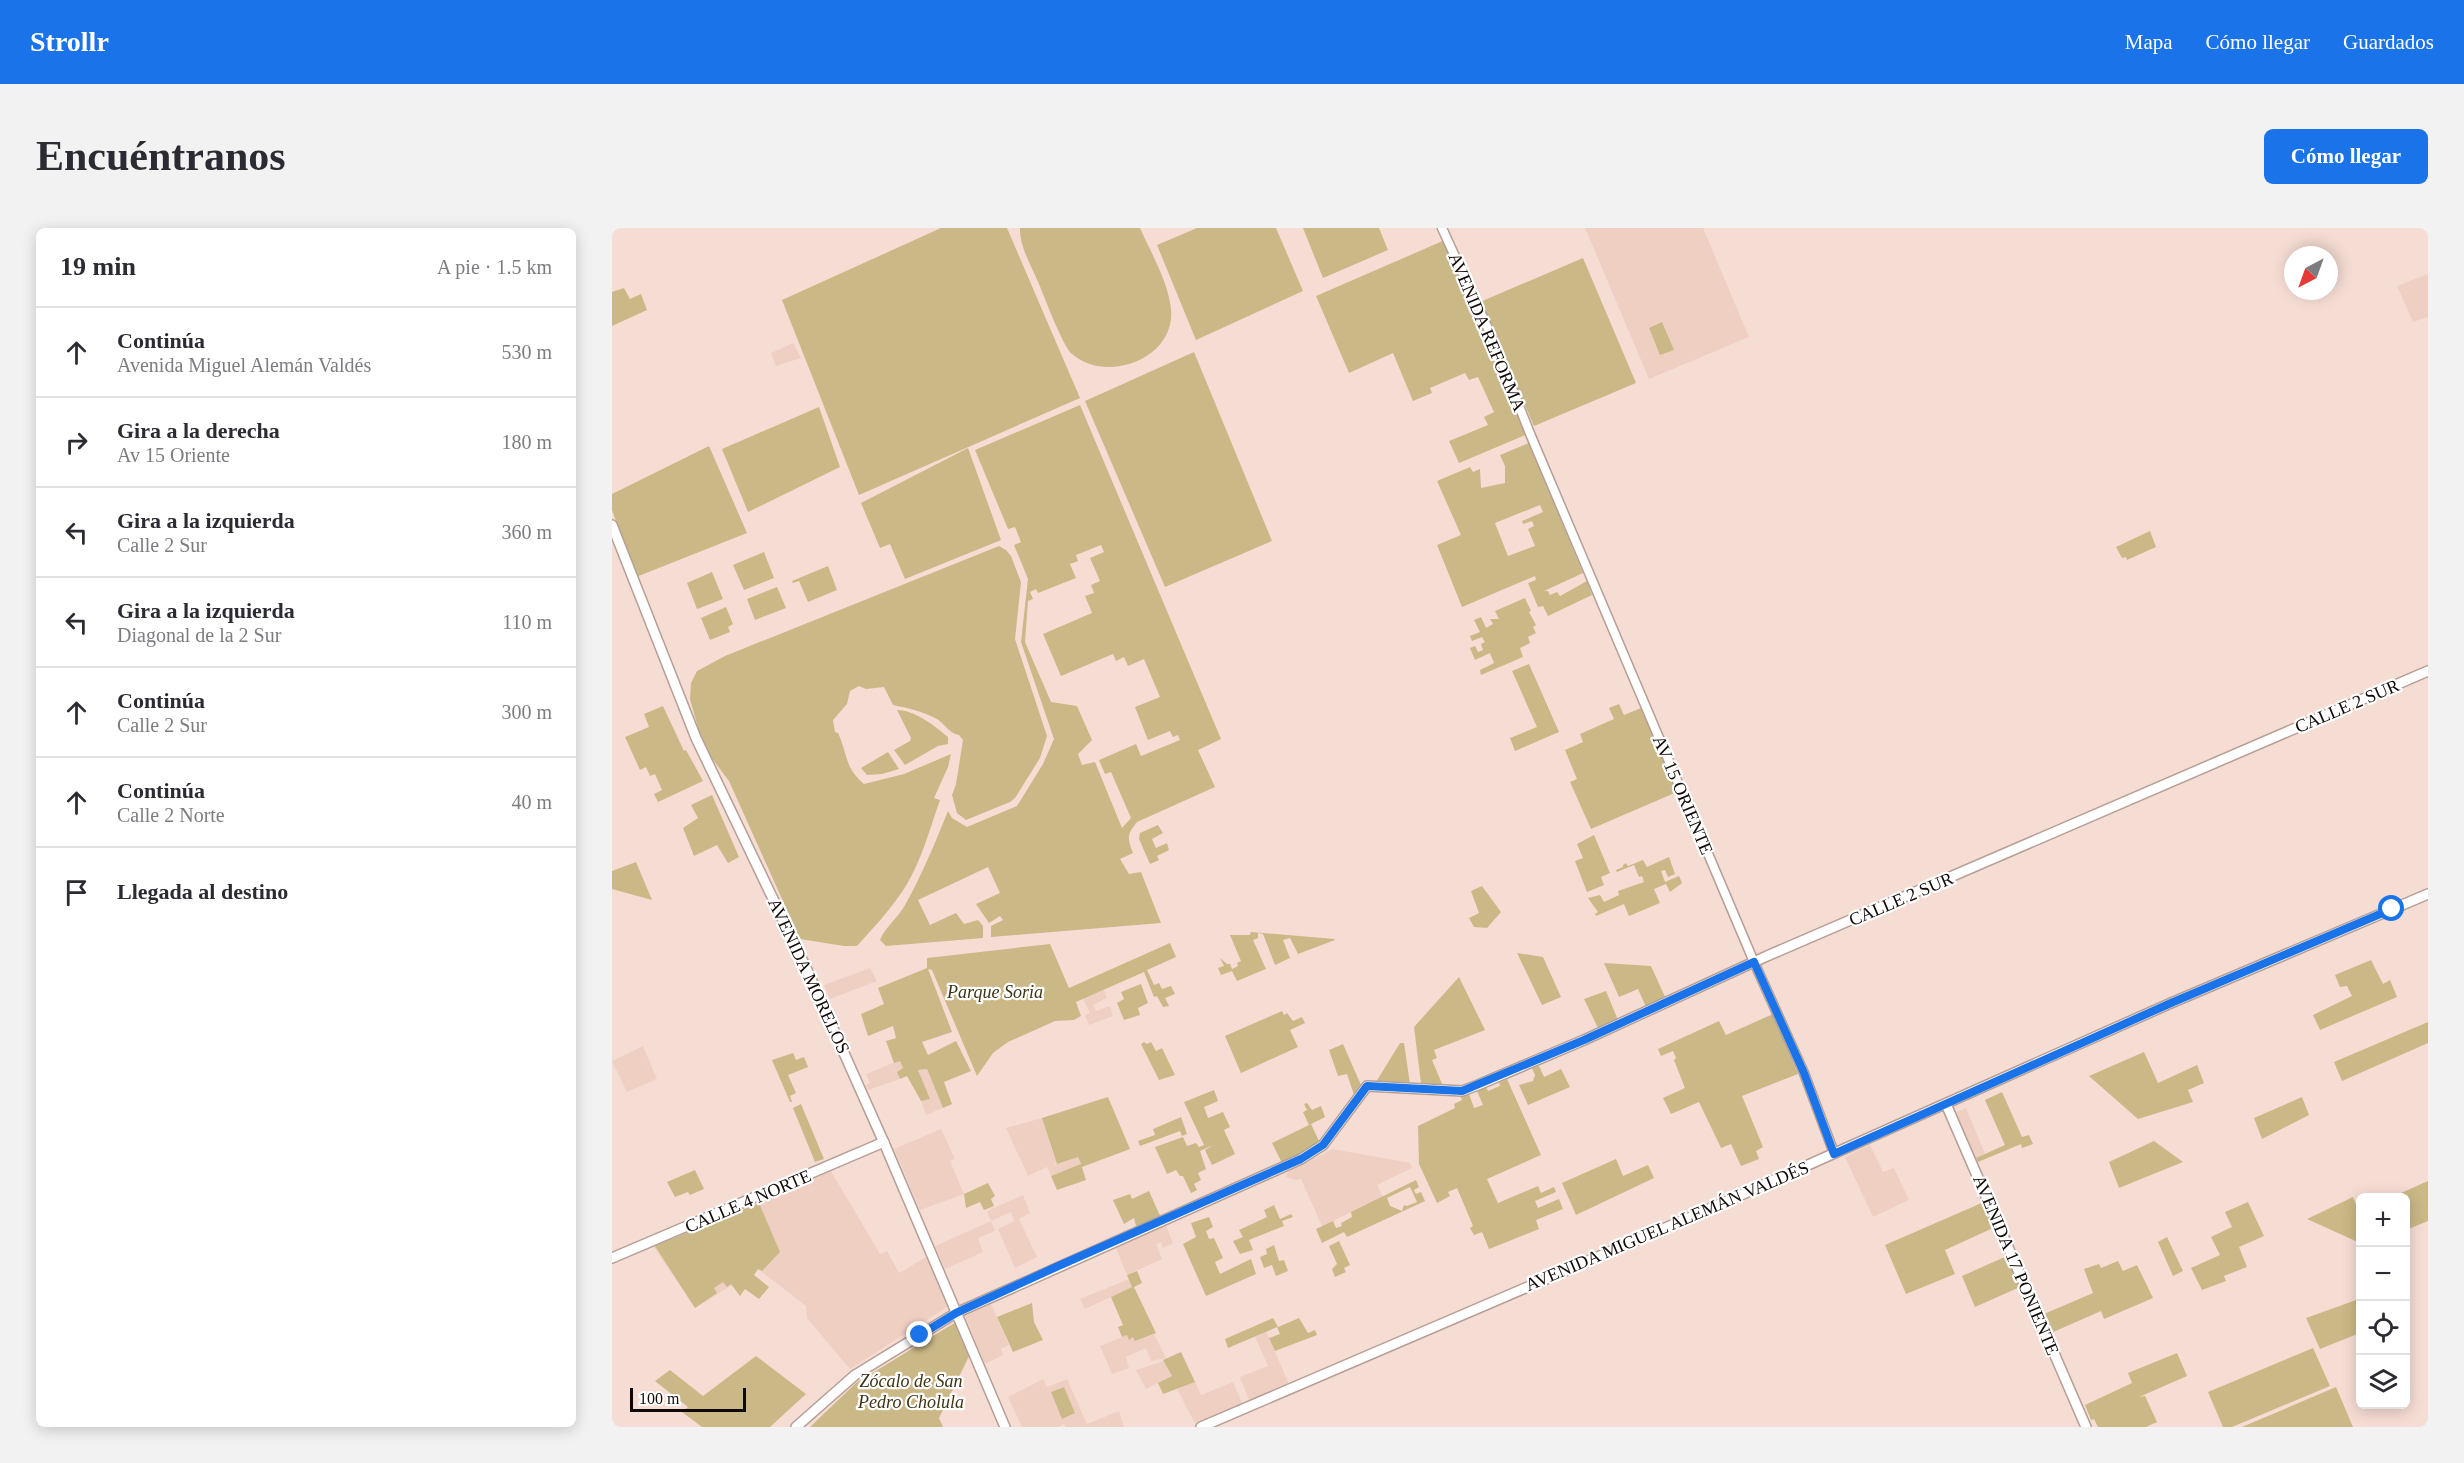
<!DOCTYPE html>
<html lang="es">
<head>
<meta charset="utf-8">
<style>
  :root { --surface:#fff; --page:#f2f2f3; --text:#2b2b33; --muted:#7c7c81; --line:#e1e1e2; --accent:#1a73e8 }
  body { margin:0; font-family:"Times New Roman",serif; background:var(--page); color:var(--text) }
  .controls { position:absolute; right:18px; bottom:18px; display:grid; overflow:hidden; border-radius:9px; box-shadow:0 3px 15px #0003 }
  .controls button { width:54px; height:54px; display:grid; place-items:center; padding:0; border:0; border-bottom:2px solid var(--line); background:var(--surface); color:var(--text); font:30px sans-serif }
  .compass { position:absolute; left:1672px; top:18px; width:54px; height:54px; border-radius:50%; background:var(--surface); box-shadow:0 3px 15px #0003; rotate:221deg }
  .scale { position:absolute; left:18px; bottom:15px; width:116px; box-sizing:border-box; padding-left:6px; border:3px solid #110907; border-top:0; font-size:16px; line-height:21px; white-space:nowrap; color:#110907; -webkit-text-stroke:4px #fff; paint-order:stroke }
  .stop { position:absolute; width:18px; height:18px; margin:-14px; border:4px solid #1a73e8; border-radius:50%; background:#fff }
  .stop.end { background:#1a73e8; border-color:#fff; box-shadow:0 2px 6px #0008 }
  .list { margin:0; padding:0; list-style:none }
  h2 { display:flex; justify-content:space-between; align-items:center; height:78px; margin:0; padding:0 24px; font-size:26px }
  h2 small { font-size:20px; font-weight:400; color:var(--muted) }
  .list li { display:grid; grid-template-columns:39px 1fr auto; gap:18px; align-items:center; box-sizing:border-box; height:90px; padding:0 24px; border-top:2px solid var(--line) }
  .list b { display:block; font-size:22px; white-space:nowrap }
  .list p { margin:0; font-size:20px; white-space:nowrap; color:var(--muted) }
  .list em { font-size:20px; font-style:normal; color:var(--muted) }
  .icon { flex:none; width:33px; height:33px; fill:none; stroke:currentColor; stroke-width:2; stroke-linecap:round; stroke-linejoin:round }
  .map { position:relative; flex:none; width:1816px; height:1199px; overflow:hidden; border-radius:9px }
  header { display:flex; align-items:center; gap:36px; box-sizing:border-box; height:84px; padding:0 30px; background:var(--accent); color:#fff }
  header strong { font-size:28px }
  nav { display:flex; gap:33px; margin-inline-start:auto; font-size:21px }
  .intro { display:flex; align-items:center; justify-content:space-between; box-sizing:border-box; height:144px; padding:0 36px }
  h1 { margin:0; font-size:42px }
  .button { padding:15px 27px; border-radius:9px; background:var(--accent); color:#fff; font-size:21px; font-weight:700 }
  main { display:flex; gap:36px; padding:0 36px }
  aside { flex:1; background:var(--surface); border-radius:9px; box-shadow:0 3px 15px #0003 }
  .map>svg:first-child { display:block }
  .built { fill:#f0cfc3 }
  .green { fill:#cab887; fill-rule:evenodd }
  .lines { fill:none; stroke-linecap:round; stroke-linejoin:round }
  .tertiary-casing { stroke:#b69e95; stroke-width:11 }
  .secondary-casing { stroke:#b69e95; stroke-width:12 }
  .tertiary { stroke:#fff; stroke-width:8 }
  .secondary { stroke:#fff; stroke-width:9 }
  .route { stroke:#1a73e8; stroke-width:8 }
  .labels { text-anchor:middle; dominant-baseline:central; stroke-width:4.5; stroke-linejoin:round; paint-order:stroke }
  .street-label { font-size:18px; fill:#110907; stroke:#fff }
  .park-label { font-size:18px; font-style:italic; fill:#3e3314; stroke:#fff }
</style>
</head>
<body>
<header>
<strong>Strollr</strong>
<nav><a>Mapa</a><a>Cómo llegar</a><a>Guardados</a></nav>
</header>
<div class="intro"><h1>Encuéntranos</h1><a class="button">Cómo llegar</a></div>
<main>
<aside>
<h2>19 min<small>A pie · 1.5 km</small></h2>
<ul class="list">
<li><svg class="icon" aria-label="ahead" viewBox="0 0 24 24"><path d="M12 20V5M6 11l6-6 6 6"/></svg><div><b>Continúa</b><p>Avenida Miguel Alemán Valdés</p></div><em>530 m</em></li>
<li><svg class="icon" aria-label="right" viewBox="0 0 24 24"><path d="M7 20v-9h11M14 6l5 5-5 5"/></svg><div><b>Gira a la derecha</b><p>Av 15 Oriente</p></div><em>180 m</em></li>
<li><svg class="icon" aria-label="left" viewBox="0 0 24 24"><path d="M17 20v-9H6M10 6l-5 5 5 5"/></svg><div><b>Gira a la izquierda</b><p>Calle 2 Sur</p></div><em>360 m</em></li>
<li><svg class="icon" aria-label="left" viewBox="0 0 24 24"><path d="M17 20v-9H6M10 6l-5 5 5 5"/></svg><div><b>Gira a la izquierda</b><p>Diagonal de la 2 Sur</p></div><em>110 m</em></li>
<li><svg class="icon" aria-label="ahead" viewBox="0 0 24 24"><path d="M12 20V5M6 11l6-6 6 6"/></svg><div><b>Continúa</b><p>Calle 2 Sur</p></div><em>300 m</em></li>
<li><svg class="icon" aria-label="ahead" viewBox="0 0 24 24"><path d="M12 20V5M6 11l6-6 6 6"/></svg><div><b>Continúa</b><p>Calle 2 Norte</p></div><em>40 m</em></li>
<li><svg class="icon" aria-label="arrive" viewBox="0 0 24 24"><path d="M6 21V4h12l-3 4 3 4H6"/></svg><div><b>Llegada al destino</b></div></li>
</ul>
</aside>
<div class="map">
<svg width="1816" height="1199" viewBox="0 0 1816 1199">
  <rect width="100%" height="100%" fill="#f6ddd4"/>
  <g class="built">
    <path d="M973,0H1091L1137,109L1037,151Z"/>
    <path d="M1816,46V89L1801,94L1785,58Z"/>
    <path d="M181,115L189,130L164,138L159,125Z"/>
    <path d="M258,740L265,753L218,771L212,757Z"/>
    <path d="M492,762L495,770L481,777L484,783L498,778L501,788L477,797L473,787L478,785L471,771Z"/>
    <path d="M31,818L45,851L15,864L0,833Z"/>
    <path d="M288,832L291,841L285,844L288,851L256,862L254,857L258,855L254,846Z"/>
    <path d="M315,841L331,880L314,887L309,873L317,871L306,842Z"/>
    <path d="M1354,880L1373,926L1363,931L1342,885Z"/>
    <path d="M430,890L444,934L441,937L466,929L469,937L439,948L435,939L416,948L394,900Z"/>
    <path d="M329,901L343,931L338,933L352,966L308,982L282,921Z"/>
    <path d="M1258,917L1271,944L1282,940L1297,972L1261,989L1233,929Z"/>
    <path d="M721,921L798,935L800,940L765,957L771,969L710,998L689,951L684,952L674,949L676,944Z"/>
    <path d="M219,943L268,1026L275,1023L287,1045L314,1029L338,1077L238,1141L195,1090L194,1078L146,1041L83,1080L41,1018Z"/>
    <path d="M411,967L418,985L407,991L425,1029L403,1040L386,1001L402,993L399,984L379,993L383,1003L366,1010L371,1024L333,1041L323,1018L379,993L375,983Z"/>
    <path d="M553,995L561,1015L551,1020L549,1014L544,1016L550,1031L515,1047L503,1018Z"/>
    <path d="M517,1051L520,1059L473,1081L468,1071Z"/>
    <path d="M379,1076L397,1117L389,1121L391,1127L373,1136L353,1088Z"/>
    <path d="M654,1103L677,1156L667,1163L638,1175L628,1149L656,1138L643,1109Z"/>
    <path d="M542,1106L554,1130L539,1133L534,1120L514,1129L517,1140L500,1146L488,1118L515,1107L522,1109L524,1113Z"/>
    <path d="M552,1133L560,1148L534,1161L524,1142Z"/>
    <path d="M431,1151L435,1159L455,1151L475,1196L507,1183L512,1199H454L452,1196L446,1199H410L396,1169Z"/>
    <path d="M583,1154L589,1167L621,1154L630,1175L583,1195L565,1161Z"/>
  </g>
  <g class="green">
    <path d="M329,0H395L468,170L247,267L170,72Z"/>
    <path d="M408,0H528C539,25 556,53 559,81C564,131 494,156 460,126C450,117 433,70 427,56C420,39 407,18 408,0Z"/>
    <path d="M585,0H664L691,63L584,112L545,17Z"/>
    <path d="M691,0H767L776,22L711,50Z"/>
    <path d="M833,12L916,206L847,235L837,213L876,197L872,189L882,184L866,149L857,152L853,145L818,160L820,165L801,173L781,125L737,145L704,68Z"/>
    <path d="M971,30L1024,155L922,198L868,74Z"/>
    <path d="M12,60L18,71L29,66L35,82L0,98V64Z"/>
    <path d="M1050,94L1062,122L1048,127L1037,100Z"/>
    <path d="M582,124L660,313L553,359L473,173Z"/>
    <path d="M468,177L609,511L586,522L603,559L525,594C515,606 515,610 521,625L508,631L517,646L529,644L549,695L379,709V698L391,692L388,688L377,695L364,676L388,665L376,639L306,672L318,697L344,685L352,696L366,692L371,698V710L274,718L268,712C273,699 286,690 293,677C310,647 323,615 336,583L340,590L355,599L405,578L431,536L442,511L409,414L416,351L402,317L409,314L403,299L396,301L363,222ZM489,317L492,324L478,330L488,353L479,357L482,365L473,368L480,385L431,406L449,448L501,426L504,433L512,429L516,438L532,431L548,469L523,479L536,512L558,503L561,509L566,507L568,512L529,528L524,516L487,532L493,546L499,544L519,590L510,600L483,534L470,537L466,526L480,512L465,478L439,474L413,414L416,373L421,371L418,364L424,361L426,365L464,350L458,336L466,333L464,327Z"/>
    <path d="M207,179L228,239L136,284L110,221Z"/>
    <path d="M917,215L971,345L932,363H936L938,367L945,364L948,368L975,353L980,367L936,388L931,378L926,379L916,355L924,352L923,348L850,379L825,317L849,307L825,253L858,239L861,244L868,241L869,260L893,255V238L888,227ZM928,277L931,284L910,293L911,296L920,293L922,298L916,301L923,318L896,328L883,295Z"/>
    <path d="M97,218L135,305L24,349L0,282V266Z"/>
    <path d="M356,220L389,312L293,351L278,316L268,320L249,275Z"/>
    <path d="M1538,303L1544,319L1515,332L1514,329L1510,330L1504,319Z"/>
    <path d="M387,318L394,322L399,328L409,354L403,411L435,508L428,530L403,570L398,574L354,592L345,585L340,567L344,556L351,512L347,507C336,505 333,495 323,490C309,483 295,480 281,477L272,459L254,461L247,458L238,463L235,476L221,492L223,504L226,505C236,526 232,539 252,556L292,546L339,526L336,539L322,570L328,572C318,600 310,631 295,656C281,679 263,698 245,718H232L188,711L117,553L99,529L87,503L78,471L79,455L85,443L113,428Z"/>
    <path d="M152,324L162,350L132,362L121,337Z"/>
    <path d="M216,338L225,362L196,374L187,353L181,355L180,353Z"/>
    <path d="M100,344L111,371L85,381L75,355Z"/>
    <path d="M165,359L174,380L143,392L135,371Z"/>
    <path d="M913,370L919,383L917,384L924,397L921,399L924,405L916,409L918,415L908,420L911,429L869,447L868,442L882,435L878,425L863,432L858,420L863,418L866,424L871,422L869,416L873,414L870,409L860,413L858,408L868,404L862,392L869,389L874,400L881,396L878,391H887L883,383Z"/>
    <path d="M114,379L121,396L116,399L118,404L98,412L89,390Z"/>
    <path d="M917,436L947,504L903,523L898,510L925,499L900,443Z"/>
    <path d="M1007,476L1012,487L1029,480L1065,564L979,601L958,554L965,551L953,522L971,514L968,506L1002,491L997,480Z"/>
    <path d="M51,478L72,523L74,522L91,553L46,574L42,566L50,562L43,546L38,548L34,539L28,542L13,509L37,499L32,486Z"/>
    <path d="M285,482C303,482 323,498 336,509V516L326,518L293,537L282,522L298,513L299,510Z"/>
    <path d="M276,524L287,541L270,546L255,547L249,540Z"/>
    <path d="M100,567L127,629L116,635L105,617L82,628L71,600L86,590L79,577Z"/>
    <path d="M546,597L551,605L540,611L544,620L555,615L557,622L545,628L547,632L538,636L527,611L528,605Z"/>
    <path d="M982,607L998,645L989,649L992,657L975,664L963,633L971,630L965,616Z"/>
    <path d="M1057,629L1063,646L1056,649L1053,642L1049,643L1053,654L1067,648L1070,655L1058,664L1054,656L1042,661L1048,675L1017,688L1012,676L984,688L983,686L986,684L976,670L988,667L992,674L1007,667L1006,663L1032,654L1030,648L1027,649L1022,637L1005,644L1004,642L1011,639V637L1014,635L1016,638L1031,632L1035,639Z"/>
    <path d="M24,634L40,672L0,661V643Z"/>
    <path d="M870,658L889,684L875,700L862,699L857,690L867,685L859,663Z"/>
    <path d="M639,704L722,711L723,712L686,726L678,710L671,712L678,730L663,737L651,706L646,705V710L641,712L654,741L625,753L620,743L609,747L606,740L612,738L608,730L615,736H618L620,741L626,738L625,735L629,733L618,707H638Z"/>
    <path d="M558,715L564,729L535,742L542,757L547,755L550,761L559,758L563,766L553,770L557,778L551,779L545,768L542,769L532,744L464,774L469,788L462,792L443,793L396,814L381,825L365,848L320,742L316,741L340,804L310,814L316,827L344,813L359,843L332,854L340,876L331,880L315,841L306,842L318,871L309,873L295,848L288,851L285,844L291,840L288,833L282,835L274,813L284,810L281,798L256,808L249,786L272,776L266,760L315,740V730L438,716L457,760Z"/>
    <path d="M905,725L931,729L949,769L930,777Z"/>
    <path d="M1759,732L1771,756L1778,752L1785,769L1708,802L1701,787L1740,768L1735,758L1728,759L1723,747Z"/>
    <path d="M992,735L1039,738L1054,771L1034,779L1026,761L1007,769Z"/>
    <path d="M847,749L873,802L822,822L825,830L820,832L831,858L809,855L802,799Z"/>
    <path d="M529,756L536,775L526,780L528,787L512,792L505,775L512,771L509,764Z"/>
    <path d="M994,763L1006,792L986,800L972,771Z"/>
    <path d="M670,783L672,787L675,785L681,793L690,789L693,795L678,802L686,819L629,845L613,808Z"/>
    <path d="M1161,786L1186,846L1130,868L1151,919L1144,923L1147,931L1129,938L1119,916L1109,920L1087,874L1059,886L1051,870L1073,860L1062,832L1064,830L1061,823L1049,828L1046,821L1107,793L1114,807Z"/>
    <path d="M1816,794V815L1730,853L1722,834Z"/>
    <path d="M532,814L535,816L539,814L544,823L550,820L563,847L547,852L529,816Z"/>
    <path d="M788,815H792L798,856L764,854Z"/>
    <path d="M731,816L749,857L744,866L742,867L735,846L726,848L717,822Z"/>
    <path d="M1532,824L1546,855L1585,837L1592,855L1576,862L1581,874L1526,891L1477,848Z"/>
    <path d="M181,825L184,832L192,829L196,839L176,847L184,865L178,868L180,874H178L160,832Z"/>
    <path d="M927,838L932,849L949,841L958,859L916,877L907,857L921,853L923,847L920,840Z"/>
    <path d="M895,851L929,927L875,951L886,975L926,958L929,965L942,959L944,964L923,973L926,980L947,971L951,981L924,992L927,1001L877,1021L870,1004L862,1007L858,1000L861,998L845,960L836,964L838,968L825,975L807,936L806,898L843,880L842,876L850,872L848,867L857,866L862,880L871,877L865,863L874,859L876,863L888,858L887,855Z"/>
    <path d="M602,862L606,873L592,879L596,890L611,884L618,899L612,902L623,926L600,937L593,922L601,917L588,923L594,941L586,945L589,952L582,956L585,962L579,965L571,948H568L564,942L555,946L543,919L571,909L575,918L584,915L587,919L592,917L572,874Z"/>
    <path d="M1390,864L1410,909L1417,907L1421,916L1410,920L1409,916L1366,934L1364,930L1393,917L1373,872Z"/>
    <path d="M496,869L518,921L470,939L474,952L445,962L439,948L469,936L466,929L445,936L430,890Z"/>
    <path d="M1690,869L1697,887L1650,911L1642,890Z"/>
    <path d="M695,875L700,882L709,878L713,889L699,896L708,915L701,922L670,935L660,915L697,897L691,884L695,882L692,876Z"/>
    <path d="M189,876L212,931L203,934L181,880Z"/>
    <path d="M569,889L575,906L570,908L568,903L528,918L526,913L543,907L541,901Z"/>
    <path d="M1542,913L1571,934L1507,960L1497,934Z"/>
    <path d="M1004,931L1011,948L1036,937L1042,950L964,987L950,955Z"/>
    <path d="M83,942L92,961L78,967L76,964L63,969L55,954Z"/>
    <path d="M804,952L807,959L802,962L804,966L809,964L813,973L735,1009L732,1004L710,1015L704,1001L721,993L724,1000L730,998L729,995L740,989L739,984ZM798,959L805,974L795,978L792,977L790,983L778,978L775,970Z"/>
    <path d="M1816,953V993L1794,1002V970L1780,969Z"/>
    <path d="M376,955L383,968L379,971L382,978L372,982L368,974L354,980L352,966Z"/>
    <path d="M537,963L549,990L524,998L522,990L512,996L501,972L518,966L520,971Z"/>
    <path d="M1741,969L1748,986V1015L1695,991Z"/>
    <path d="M1372,974L1381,1000L1333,1022L1343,1046L1294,1066L1273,1017Z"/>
    <path d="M1636,974L1652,1008L1627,1019L1635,1039L1612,1048L1614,1053L1590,1062L1579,1040L1608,1027L1599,1009L1620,999L1613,984Z"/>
    <path d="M147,975L168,1024L150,1043L146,1041L142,1047L157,1059L147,1071L133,1061L128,1068L119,1056L115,1059L111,1054L102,1060L105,1065L83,1080L43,1018Z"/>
    <path d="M662,977L668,991L679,986L681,989L670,993L672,998L637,1012L641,1022L628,1026L621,1013L631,1009L627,1002L655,989L652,982Z"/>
    <path d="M597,989L601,999L594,1003L597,1011L602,1010L611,1030L603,1034L608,1046L639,1031L644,1046L594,1068L571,1016L584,1009L579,995Z"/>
    <path d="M1555,1009L1571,1043L1561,1048L1546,1014Z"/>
    <path d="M727,1013L738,1037L732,1040L734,1044L723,1049L720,1041L725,1036L717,1018Z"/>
    <path d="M662,1017L667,1033L672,1032L676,1043L664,1048L660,1037L652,1040L648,1029L655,1026L654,1021Z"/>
    <path d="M1395,1028L1408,1059L1363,1079L1350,1048Z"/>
    <path d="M1506,1033L1511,1043L1525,1037L1541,1070L1492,1091L1489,1083L1439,1105L1432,1086L1481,1065L1472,1041L1487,1036L1489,1040Z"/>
    <path d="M525,1043L530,1055L522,1059L544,1105L523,1113L521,1109L517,1112L515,1107L510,1109L506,1099L511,1097L499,1069L520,1059L515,1047Z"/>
    <path d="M1747,1071L1748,1105L1708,1121L1694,1090Z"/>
    <path d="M420,1075L422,1094L431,1112L401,1124L385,1089Z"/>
    <path d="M661,1090L666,1099L687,1090L696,1105L703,1102L705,1107L663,1123L657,1110L668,1106L665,1099L616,1120L613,1111Z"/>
    <path d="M344,1094L358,1126L327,1190L331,1199H198L244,1155Z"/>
    <path d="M1701,1120L1718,1158L1620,1199H1611L1596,1164Z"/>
    <path d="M569,1124L583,1154L551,1166L546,1155L560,1148L551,1132Z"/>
    <path d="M1565,1125L1575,1148L1527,1169L1533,1168L1545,1194L1534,1199H1486L1482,1191L1479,1192L1473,1177L1520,1155L1516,1145Z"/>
    <path d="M144,1128L194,1166L158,1199H90L70,1184L76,1179L43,1153L58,1142L91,1168Z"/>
    <path d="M452,1159L463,1185L450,1191L439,1164Z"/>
    <path d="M1724,1159L1741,1199H1630Z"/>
  </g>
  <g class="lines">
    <defs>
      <path id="tertiary" d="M830,0L878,105L919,208L1142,734L1192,845L1222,925"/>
      <g id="secondary">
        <path d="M0,297L84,510L195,742L273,917L393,1199"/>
        <path d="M1334,876L1474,1199"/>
        <path d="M0,1030L272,914"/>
        <path d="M184,1199L243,1147L344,1085L689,931L711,917L755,858L850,863L866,857L972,812L1155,728L1816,443"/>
        <path d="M589,1199L1093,983L1559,775L1816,666"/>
      </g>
    </defs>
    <use href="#tertiary" class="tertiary-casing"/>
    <use href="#secondary" class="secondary-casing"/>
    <use href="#tertiary" class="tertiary"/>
    <use href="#secondary" class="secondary"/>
  </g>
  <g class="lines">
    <path class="route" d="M308,1107L344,1085L444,1039L689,931L711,917L755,858L850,863L972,812L1142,734L1192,845L1222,926L1559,775L1780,681"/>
  </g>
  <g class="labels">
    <g class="street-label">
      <text transform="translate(875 104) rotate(67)">AVENIDA REFORMA</text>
      <text transform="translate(1735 478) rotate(-23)">CALLE 2 SUR</text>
      <text transform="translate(1071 567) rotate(67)">AV 15 ORIENTE</text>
      <text transform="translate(1289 671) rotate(-23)">CALLE 2 SUR</text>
      <text transform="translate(197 748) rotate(65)">AVENIDA MORELOS</text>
      <text transform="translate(136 973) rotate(-23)">CALLE 4 NORTE</text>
      <text transform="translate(1055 998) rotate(-23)">AVENIDA MIGUEL ALEMÁN VALDÉS</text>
      <text transform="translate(1404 1037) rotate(67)">AVENIDA 17 PONIENTE</text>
    </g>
    <g class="park-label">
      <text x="383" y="764">Parque Soria</text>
      <text x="299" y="1153">Zócalo de San<tspan x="299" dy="21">Pedro Cholula</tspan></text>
    </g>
  </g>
</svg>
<div class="controls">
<button>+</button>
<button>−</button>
<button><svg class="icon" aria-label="locate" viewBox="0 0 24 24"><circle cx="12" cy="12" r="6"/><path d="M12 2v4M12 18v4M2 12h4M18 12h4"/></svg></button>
<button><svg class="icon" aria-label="layers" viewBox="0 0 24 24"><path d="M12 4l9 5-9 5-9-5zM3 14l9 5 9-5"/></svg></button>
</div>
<svg class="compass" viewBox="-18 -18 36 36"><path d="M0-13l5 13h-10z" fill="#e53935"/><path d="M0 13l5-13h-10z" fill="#7c7c81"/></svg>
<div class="scale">100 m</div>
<div class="stop" style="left:1780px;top:681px"></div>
<div class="stop end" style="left:308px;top:1107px"></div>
</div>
</main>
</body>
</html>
